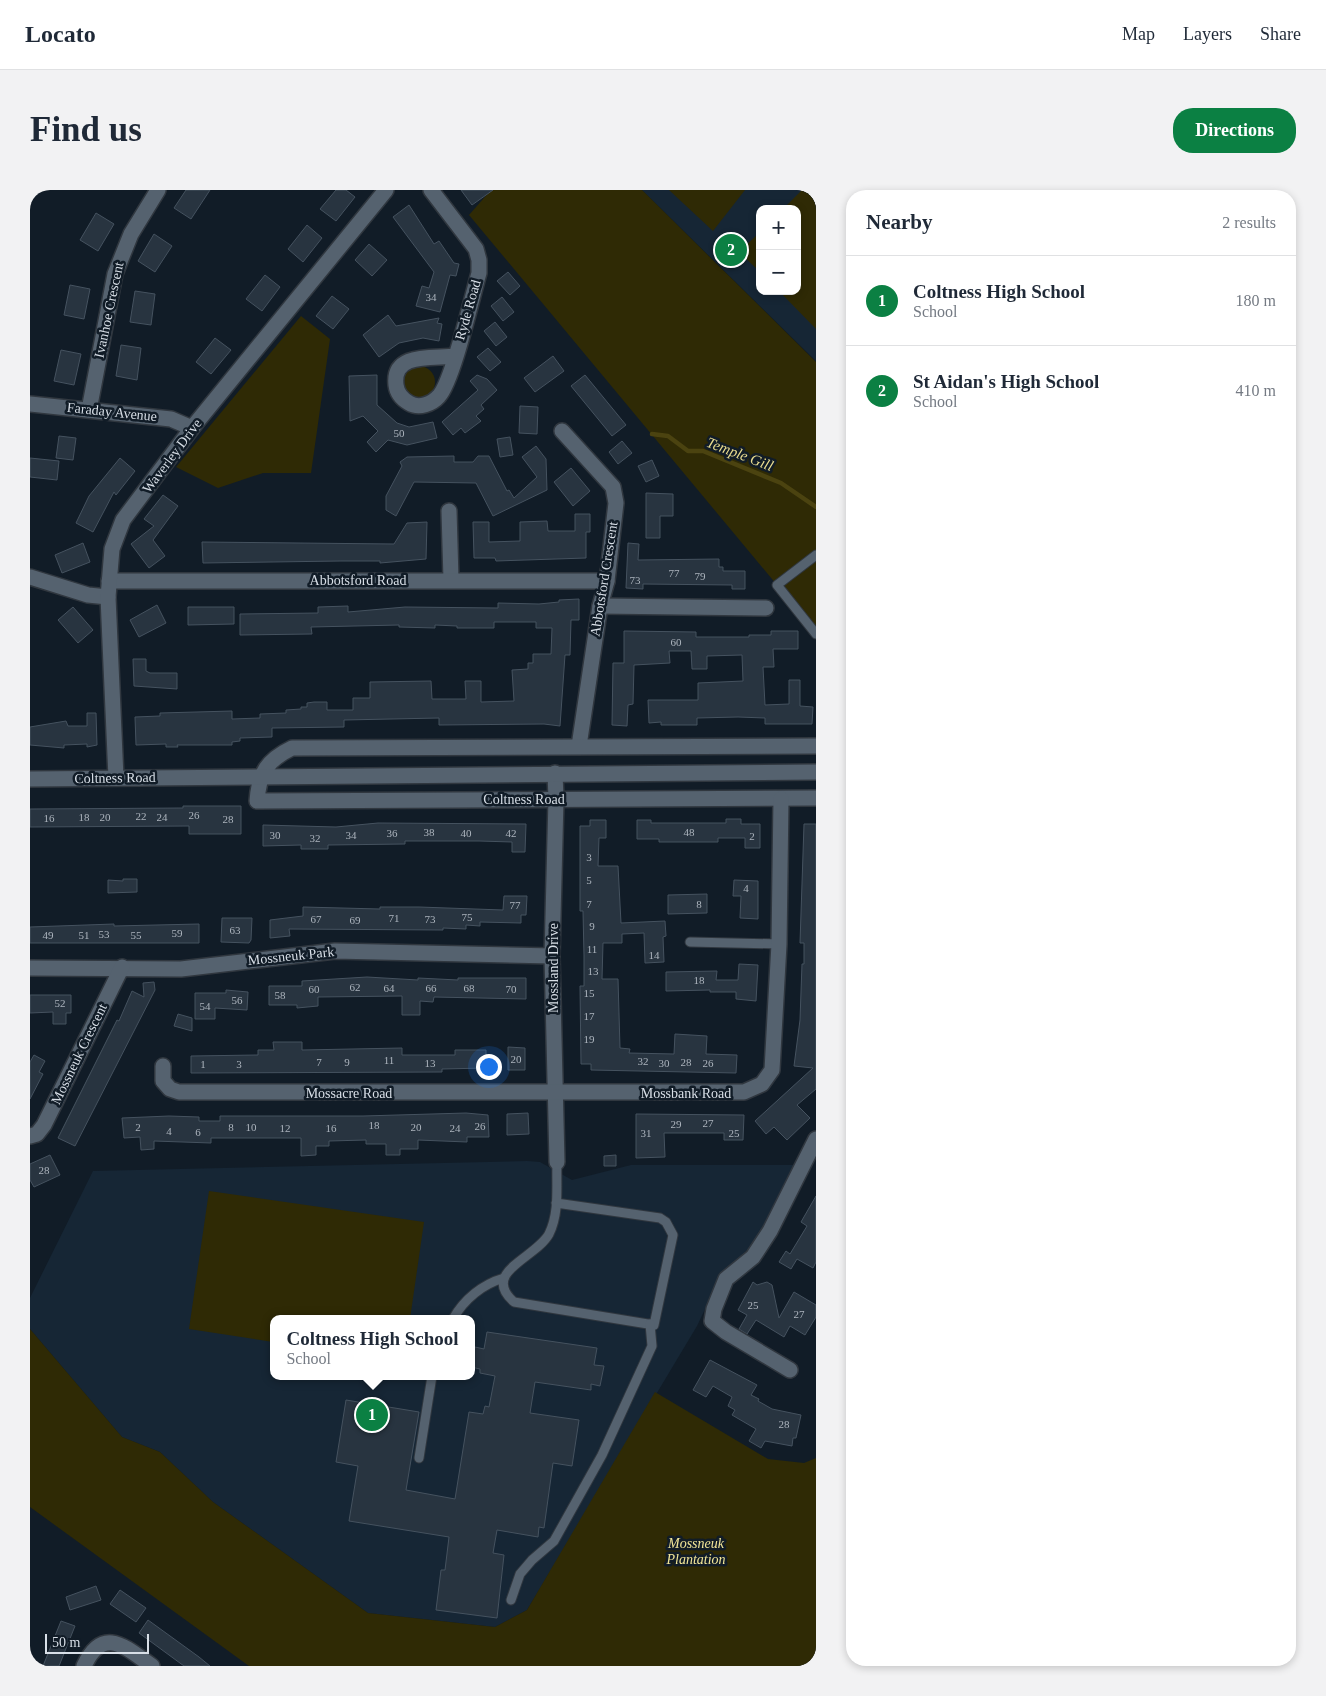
<!DOCTYPE html>
<html lang="en">
<head>
<meta charset="utf-8">
<style>
  :root { --surface:#fff; --page:#f2f2f3; --text:#1f2937; --muted:#747a83; --line:#e0e1e3; --accent:#0b8043 }
  body { margin:0; font-family:Georgia,serif; background:var(--page); color:var(--text) }
  .controls { position:absolute; right:15px; top:15px; display:grid; overflow:hidden; border-radius:10px; box-shadow:0 2px 8px #0003 }
  .controls button { width:45px; height:45px; display:grid; place-items:center; padding:0; border:0; border-bottom:1px solid var(--line); background:var(--surface); color:var(--text); font:25px sans-serif }
  .scale { position:absolute; left:15px; bottom:12px; width:104px; box-sizing:border-box; padding-left:5px; border:2px solid #d8dfe7; border-top:0; font-size:14px; line-height:18px; white-space:nowrap; color:#d8dfe7; -webkit-text-stroke:4px #111c27; paint-order:stroke }
  .you { position:absolute; left:458px; top:876px; width:18px; height:18px; margin:-12px; border:4px solid #fff; border-radius:50%; background:#1a73e8; box-shadow:0 0 0 8px #1a73e833 }
  .badge { display:grid; place-items:center; width:32px; height:32px; border-radius:50%; background:var(--accent); color:#fff; font-size:16px; font-weight:700 }
  .pin { position:absolute; translate:-50% -50%; border:2px solid #fff; box-shadow:0 1px 5px #0006 }
  .popup { position:absolute; left:240px; top:1125px; width:205px; height:65px; box-sizing:border-box; display:grid; place-content:center; border-radius:10px; background:var(--surface); filter:drop-shadow(0 1px 4px #0005); font-size:16px; white-space:nowrap; color:var(--muted) }
  .popup b { font-size:19px; color:var(--text) }
  .popup::after { content:''; position:absolute; left:50%; top:100%; margin-left:-10px; border:10px solid transparent; border-top-color:var(--surface) }
  .list { margin:0; padding:0; list-style:none }
  h2 { display:flex; justify-content:space-between; align-items:center; height:65px; margin:0; padding:0 20px; font-size:21px }
  h2 small { font-size:16px; font-weight:400; color:var(--muted) }
  .list li { display:grid; grid-template-columns:32px 1fr auto; gap:15px; align-items:center; box-sizing:border-box; height:90px; padding:0 20px; border-top:1px solid var(--line) }
  .list b { display:block; font-size:19px; white-space:nowrap }
  .list p { margin:0; font-size:16px; white-space:nowrap; color:var(--muted) }
  .list em { font-size:16px; font-style:normal; color:var(--muted) }
  .map { position:relative; flex:none; width:786px; height:1476px; overflow:hidden; border-radius:20px }
  header { display:flex; align-items:center; gap:30px; box-sizing:border-box; height:70px; padding:0 25px; background:var(--surface); border-bottom:1px solid var(--line) }
  header strong { font-size:24px }
  nav { display:flex; gap:28px; margin-inline-start:auto; font-size:18px }
  .intro { display:flex; align-items:center; justify-content:space-between; box-sizing:border-box; height:120px; padding:0 30px }
  h1 { margin:0; font-size:35px }
  .button { padding:12px 22px; border-radius:20px; background:var(--accent); color:#fff; font-size:18px; font-weight:700 }
  main { display:flex; gap:30px; padding:0 30px }
  aside { flex:1; background:var(--surface); border-radius:20px; box-shadow:0 2px 8px #0003 }
  .map>svg:first-child { display:block }
  .built { fill:#162635; fill-rule:evenodd }
  .green { fill:#2f2a05 }
  .lines { fill:none; stroke-linecap:round; stroke-linejoin:round }
  .stream { stroke:#4b4310; stroke-width:4.5 }
  .building { fill:#283440; stroke:#45525f }
  .lane-casing { stroke:#30373f; stroke-width:11 }
  .street-casing { stroke:#30373f; stroke-width:18 }
  .secondary-casing { stroke:#30373f; stroke-width:18 }
  .lane { stroke:#55626f; stroke-width:9 }
  .street { stroke:#55626f; stroke-width:15 }
  .secondary { stroke:#55626f; stroke-width:15 }
  .labels { text-anchor:middle; dominant-baseline:central; stroke-width:5; stroke-linejoin:round; paint-order:stroke }
  .number-label { font-size:11px; fill:#acb4bd }
  .street-label { font-size:14px; fill:#d8dfe7; stroke:#111c27 }
  .park-label { font-size:14px; font-style:italic; fill:#f2e698; stroke:#111c27 }
  .water-label { font-size:15px; font-style:italic; fill:#e9dc8f; stroke:#111c27 }
</style>
</head>
<body>
<header>
<strong>Locato</strong>
<nav><a>Map</a><a>Layers</a><a>Share</a></nav>
</header>
<div class="intro"><h1>Find us</h1><a class="button">Directions</a></div>
<main>
<div class="map">
<svg width="786" height="1476" viewBox="0 0 786 1476">
  <rect width="100%" height="100%" fill="#111c27"/>
  <g class="built">
    <path d="M612,0H786V172V171ZM730,19H767V101H730Z"/>
    <path d="M497,971L510,972L542,990L601,975H764L732,1040L719,1058L690,1087L667,1136L497,1420L465,1437L338,1423L183,1312L130,1262L92,1247L0,1139V1108L63,981ZM243,1129H441V1186H243Z"/>
  </g>
  <g class="green">
    <path d="M461,0H612L786,172V442L439,25Z"/>
    <path d="M639,0H715L683,41Z"/>
    <path d="M772,0H786V139L749,101H767V19H753Z"/>
    <path d="M730,42V82L709,62Z"/>
    <path d="M271,126L300,149L281,283H233L188,298L146,277Z"/>
    <circle cx="389" cy="192" r="16"/>
    <path d="M179,1001L394,1032L380,1129H243V1152L159,1139Z"/>
    <path d="M0,1139L92,1247L130,1262L183,1312L338,1423L465,1437L497,1420L625,1202L738,1269L774,1273L786,1268V1476H219L0,1317Z"/>
  </g>
  <g class="lines">
    <path class="stream" d="M622,244L638,246L658,261H673L751,293L786,317"/>
  </g>
  <g class="building">
    <path d="M156,0H180L161,29L144,18Z"/>
    <path d="M306,0H316L325,7L306,31L290,19Z"/>
    <path d="M431,0H463L442,15Z"/>
    <path d="M379,15L404,54L409,51L424,73L429,74L426,86L420,85L410,122L386,116L392,96L399,98L404,82L363,27Z"/>
    <path d="M66,23L84,34L68,61L50,50Z"/>
    <path d="M277,35L292,48L273,72L258,59Z"/>
    <path d="M124,44L142,56L125,82L108,71Z"/>
    <path d="M339,54L357,70L342,86L325,70Z"/>
    <path d="M478,82L490,96L480,105L467,91Z"/>
    <path d="M235,85L250,97L232,121L216,109Z"/>
    <path d="M40,95L60,99L54,129L34,125Z"/>
    <path d="M105,101L125,104L121,135L100,132Z"/>
    <path d="M302,106L319,119L303,139L286,126Z"/>
    <path d="M472,107L484,122L473,131L461,116Z"/>
    <path d="M358,125L366,136L409,128L407,133L412,134L409,151L393,148L369,153L349,167L333,145Z"/>
    <path d="M465,132L477,147L466,156L454,141Z"/>
    <path d="M185,148L201,160L181,184L166,172Z"/>
    <path d="M91,155L111,158L107,190L86,186Z"/>
    <path d="M458,158L471,172L460,181L447,167Z"/>
    <path d="M31,160L51,164L44,195L24,191Z"/>
    <path d="M523,166L534,181L505,202L494,188Z"/>
    <path d="M347,185V215L367,233L379,237L403,232L407,248L377,255L358,250L346,262L337,252L348,241L333,226L320,231L319,186Z"/>
    <path d="M447,185L457,189L467,200L451,215L454,219L446,226L451,231L435,243L431,238L423,245L412,232L448,200L440,191Z"/>
    <path d="M555,185L596,235L582,246L541,196Z"/>
    <path d="M490,216L508,217L507,244L489,243Z"/>
    <path d="M29,246L46,248L43,270L26,268Z"/>
    <path d="M480,247L483,265L470,267L467,249Z"/>
    <path d="M592,251L602,263L588,274L579,262Z"/>
    <path d="M506,256L516,269L517,300L463,326L446,293L384,292L366,326L356,320V306L372,276L370,272L377,267L424,266V272H443L448,266H459L477,301L479,300L484,308L507,287L492,267Z"/>
    <path d="M0,268L29,271L27,290L0,287Z"/>
    <path d="M90,268L105,281L86,305L84,302L63,342L46,333L59,306Z"/>
    <path d="M622,270L629,286L616,292L608,276Z"/>
    <path d="M541,278L560,301L543,316L524,292Z"/>
    <path d="M616,303L643,304V326H630V348H616Z"/>
    <path d="M133,305L148,316L123,350L135,366L119,378L101,354L124,336L114,329Z"/>
    <path d="M545,324H560V342H556V368L466,371L465,368H444L443,332H459V352L490,351V332L517,331L518,341H545Z"/>
    <path d="M397,332L396,369L350,373V371H311L173,373L172,352L364,354L377,333Z"/>
    <path d="M53,353L60,372L32,383L25,365Z"/>
    <path d="M598,353L609,354L608,370L689,369V377H693V381H715V399H702V395L613,394V399L596,398Z"/>
    <path d="M549,409V430H541L540,465H535L530,536L514,534L409,535V528L314,530V537L242,538V547L210,548V551L202,552V555H147L148,557H136V554L106,555L105,527L130,526V523L202,521V529L230,528V524L256,523V520L271,519V517H277V513L284,512H297V520H323V508H340V492L401,491L402,509H436L435,491H451V512L484,511L482,480L498,479V473H503V464H521L522,438H506V432H464V438H427V436L405,435V438L369,437V435L281,437L282,444L210,445V424L288,423V417L318,416V422L375,417L468,418V413L509,414L529,412V410Z"/>
    <path d="M127,415L136,433L109,447L100,430Z"/>
    <path d="M43,417L63,440L48,453L28,430Z"/>
    <path d="M158,417H204V434L158,435Z"/>
    <path d="M594,441L666,442V447H719V445H741V441H768V459H743L744,477H733L735,515L759,514V490H770V516L783,517L782,534H735V528L708,527L667,528V535H631V532L619,533L618,510H668V493L713,491L712,465L677,466V479H662L661,461H639L640,473L604,475L603,514L598,515L597,536L582,535L583,473H594Z"/>
    <path d="M103,469H116V481L120,483H147V499L104,496Z"/>
    <path d="M57,523H66L67,555L57,557V554L34,555V558L0,555V537L36,531L38,536H57Z"/>
    <path d="M153,616H211V644H159V636L0,637V619L153,618Z"/>
    <path d="M696,629H711V634H730V658H715V648H688V652H629V649H607V630H621V633H696Z"/>
    <path d="M560,630H576V648H569L568,676H588L591,733L635,731L636,746L633,747L634,772L615,773L614,743L592,744V753H573L572,789H588L590,858L600,859L599,863L644,864L645,844L677,846L676,864L707,865L706,883L561,880V874H551L550,796H554V766L553,721H550V636H560Z"/>
    <path d="M348,633L496,634L495,662H482V652L449,651H375V654L298,655V659H271V655L233,656V635L306,637Z"/>
    <path d="M774,634H786V899L767,915L780,928L757,950L744,937L736,944L725,931L783,878L764,876L770,830L772,774H774V753H770Z"/>
    <path d="M93,689H107V702L78,703V690L93,691Z"/>
    <path d="M704,690L728,691V729L710,728L711,706H703Z"/>
    <path d="M677,704V723L638,724V705Z"/>
    <path d="M474,706H497L496,725H491V733L450,732V736L436,735V739L413,738V740L259,739L260,746L240,748V730L273,726V717L350,719V717H389L473,720Z"/>
    <path d="M192,728H222L221,750L219,753L191,752Z"/>
    <path d="M84,734V736L169,734V753H0V737Z"/>
    <path d="M709,774L728,775L726,811L706,809V802H680V800L636,801V782L687,781L686,790H708Z"/>
    <path d="M337,787L388,790V788L428,790V788H496V809L404,807L403,812L390,811V825H372V806L288,807V816L267,818V815H239V796H272V791Z"/>
    <path d="M124,792L125,800L45,956L28,948L87,830L89,831L102,801L114,807L113,793Z"/>
    <path d="M196,800L218,802L217,820L185,818V829H165V803H196Z"/>
    <path d="M0,805H41V823H36V834H23V822L0,823Z"/>
    <path d="M148,824L162,828V841L144,836Z"/>
    <path d="M243,852H272V860L372,858V865H425V860H456V878L412,879V882L161,883V866L228,865V860H244Z"/>
    <path d="M478,857L495,858V880H478Z"/>
    <path d="M4,865L15,871L9,882L13,884L0,909V872Z"/>
    <path d="M436,923L458,925L459,947H437V952L388,950V959H370V965H356V954H336V950L299,951V956H286V965L271,966V948H181V953L124,951V959L111,960L110,947L94,948L92,928L139,926L169,927V931H190V926H333Z"/>
    <path d="M498,923L499,944L477,945V924Z"/>
    <path d="M606,924L714,925L713,950H694V943H634L635,967L606,968Z"/>
    <path d="M20,965L30,985L4,997L0,990V974Z"/>
    <path d="M586,965V976H574V966Z"/>
    <path d="M786,1006V1072L783,1078L767,1069L761,1079L749,1072L756,1061L760,1064L777,1036L771,1032Z"/>
    <path d="M723,1092L727,1095L737,1092L742,1095L749,1128L764,1102L786,1115V1127L775,1145L760,1136L754,1147L726,1130L717,1144L709,1139L717,1125L708,1120Z"/>
    <path d="M457,1142L567,1158L564,1175L574,1176L570,1196L561,1194V1200L505,1192L500,1223L549,1230L542,1276L523,1273L514,1338L509,1337L508,1347L467,1340L463,1363L474,1365L467,1428L406,1420L411,1380H415L419,1347L319,1331L328,1276L306,1272L316,1210L389,1222L376,1300L425,1309L439,1222L453,1224L455,1216L459,1217L465,1186L450,1183V1179L441,1177L445,1157L454,1159Z"/>
    <path d="M680,1170L727,1195L721,1205L729,1209L728,1211L742,1219L771,1225L766,1248H763L762,1256L735,1251L731,1258L719,1251L726,1239L702,1225L705,1220L698,1216L702,1207L683,1196L676,1207L663,1200Z"/>
    <path d="M66,1396L71,1410L40,1420L36,1407Z"/>
    <path d="M90,1400L116,1418L106,1432L80,1414Z"/>
    <path d="M118,1430L169,1467L180,1476H154L109,1443Z"/>
    <path d="M31,1431L45,1436L29,1476H13Z"/>
  </g>
  <g class="lines">
    <defs>
      <g id="lane">
        <path d="M786,365L747,395L786,444"/>
        <path d="M660,752L749,754"/>
        <path d="M526,1013L630,1028L636,1032L643,1045L624,1135L484,1112C450,1082 506,1068 519,1044C530,1022 526,995 527,972"/>
        <path d="M423,1129C434,1109 453,1094 474,1088"/>
        <path d="M389,1268L402,1186"/>
        <path d="M481,1410L490,1384L502,1370L524,1351L572,1265L622,1156L620,1134"/>
      </g>
      <g id="street">
        <path d="M401,0L446,59L449,70V83C442,107 423,191 409,206C402,214 389,219 379,213C372,209 367,203 366,195C362,161 405,169 425,166"/>
        <path d="M0,214L141,229L162,238"/>
        <path d="M59,220L85,84L101,44L128,0"/>
        <path d="M532,241L583,297L586,313L577,391L570,416L549,556"/>
        <path d="M419,321L421,389"/>
        <path d="M0,387L58,405L78,407"/>
        <path d="M79,391H577"/>
        <path d="M570,416L736,418"/>
        <path d="M786,556L262,558C237,570 229,583 227,611L786,608"/>
        <path d="M525,583L526,609L522,766L527,972"/>
        <path d="M86,588L78,407L82,359L93,330L162,238L356,0"/>
        <path d="M0,778L151,779L305,761L522,766"/>
        <path d="M133,876V891L140,899L149,902H714L732,894L742,880L749,754L751,609"/>
        <path d="M0,946L7,944L14,935L92,777"/>
        <path d="M760,1180L696,1142L682,1131L684,1119L696,1089L723,1067L740,1041L786,949"/>
        <path d="M54,1476C73,1435 95,1457 122,1476"/>
      </g>
      <path id="secondary" d="M0,589L786,582"/>
    </defs>
    <use href="#lane" class="lane-casing"/>
    <use href="#street" class="street-casing"/>
    <use href="#secondary" class="secondary-casing"/>
    <use href="#lane" class="lane"/>
    <use href="#street" class="street"/>
    <use href="#secondary" class="secondary"/>
  </g>
  <g class="labels">
    <g class="number-label">
      <text x="401" y="107">34</text>
      <text x="369" y="243">50</text>
      <text x="644" y="383">77</text>
      <text x="670" y="386">79</text>
      <text x="605" y="390">73</text>
      <text x="646" y="452">60</text>
      <text x="164" y="625">26</text>
      <text x="111" y="626">22</text>
      <text x="54" y="627">18</text>
      <text x="75" y="627">20</text>
      <text x="132" y="627">24</text>
      <text x="19" y="628">16</text>
      <text x="198" y="629">28</text>
      <text x="399" y="642">38</text>
      <text x="659" y="642">48</text>
      <text x="362" y="643">36</text>
      <text x="436" y="643">40</text>
      <text x="481" y="643">42</text>
      <text x="245" y="645">30</text>
      <text x="321" y="645">34</text>
      <text x="722" y="646">2</text>
      <text x="285" y="648">32</text>
      <text x="559" y="667">3</text>
      <text x="559" y="690">5</text>
      <text x="716" y="698">4</text>
      <text x="559" y="714">7</text>
      <text x="669" y="714">8</text>
      <text x="485" y="715">77</text>
      <text x="437" y="727">75</text>
      <text x="364" y="728">71</text>
      <text x="286" y="729">67</text>
      <text x="400" y="729">73</text>
      <text x="325" y="730">69</text>
      <text x="562" y="736">9</text>
      <text x="205" y="740">63</text>
      <text x="147" y="743">59</text>
      <text x="74" y="744">53</text>
      <text x="18" y="745">49</text>
      <text x="54" y="745">51</text>
      <text x="106" y="745">55</text>
      <text x="562" y="759">11</text>
      <text x="624" y="765">14</text>
      <text x="563" y="781">13</text>
      <text x="669" y="790">18</text>
      <text x="325" y="797">62</text>
      <text x="359" y="798">64</text>
      <text x="401" y="798">66</text>
      <text x="439" y="798">68</text>
      <text x="284" y="799">60</text>
      <text x="481" y="799">70</text>
      <text x="559" y="803">15</text>
      <text x="250" y="805">58</text>
      <text x="207" y="810">56</text>
      <text x="30" y="813">52</text>
      <text x="175" y="816">54</text>
      <text x="559" y="826">17</text>
      <text x="559" y="849">19</text>
      <text x="486" y="869">20</text>
      <text x="359" y="870">11</text>
      <text x="613" y="871">32</text>
      <text x="289" y="872">7</text>
      <text x="317" y="872">9</text>
      <text x="656" y="872">28</text>
      <text x="400" y="873">13</text>
      <text x="634" y="873">30</text>
      <text x="678" y="873">26</text>
      <text x="173" y="874">1</text>
      <text x="209" y="874">3</text>
      <text x="678" y="933">27</text>
      <text x="646" y="934">29</text>
      <text x="344" y="935">18</text>
      <text x="450" y="936">26</text>
      <text x="108" y="937">2</text>
      <text x="201" y="937">8</text>
      <text x="221" y="937">10</text>
      <text x="386" y="937">20</text>
      <text x="255" y="938">12</text>
      <text x="301" y="938">16</text>
      <text x="425" y="938">24</text>
      <text x="139" y="941">4</text>
      <text x="168" y="942">6</text>
      <text x="616" y="943">31</text>
      <text x="704" y="943">25</text>
      <text x="14" y="980">28</text>
      <text x="723" y="1115">25</text>
      <text x="769" y="1124">27</text>
      <text x="754" y="1234">28</text>
    </g>
    <g class="street-label">
      <text transform="translate(79 120) rotate(-78)">Ivanhoe Crescent</text>
      <text transform="translate(438 120) rotate(-74)">Ryde Road</text>
      <text transform="translate(82 222) rotate(6)">Faraday Avenue</text>
      <text transform="translate(142 266) rotate(-53)">Waverley Drive</text>
      <text transform="translate(574 389) rotate(-81)">Abbotsford Crescent</text>
      <text x="328" y="390">Abbotsford Road</text>
      <text transform="translate(85 588) rotate(-1)">Coltness Road</text>
      <text x="494" y="609">Coltness Road</text>
      <text transform="translate(261 766) rotate(-6)">Mossneuk Park</text>
      <text transform="translate(523 778) rotate(-90)">Mossland Drive</text>
      <text transform="translate(49 864) rotate(-64)">Mossneuk Crescent</text>
      <text x="319" y="903">Mossacre Road</text>
      <text x="656" y="903">Mossbank Road</text>
    </g>
    <g class="park-label">
      <text x="666" y="1353">Mossneuk<tspan x="666" dy="16">Plantation</tspan></text>
    </g>
    <g class="water-label">
      <text transform="translate(710 264) rotate(21)">Temple Gill</text>
    </g>
  </g>
</svg>
<div class="controls">
<button>+</button>
<button>−</button>
</div>
<div class="scale">50 m</div>
<div class="you"></div>
<div class="pin badge" style="left:342px;top:1225px">1</div>
<div class="popup"><b>Coltness High School</b>School</div>
<div class="pin badge" style="left:701px;top:60px">2</div>
</div>
<aside>
<h2>Nearby<small>2 results</small></h2>
<ul class="list">
<li><span class="badge">1</span><div><b>Coltness High School</b><p>School</p></div><em>180 m</em></li>
<li><span class="badge">2</span><div><b>St Aidan's High School</b><p>School</p></div><em>410 m</em></li>
</ul>
</aside>
</main>
</body>
</html>
